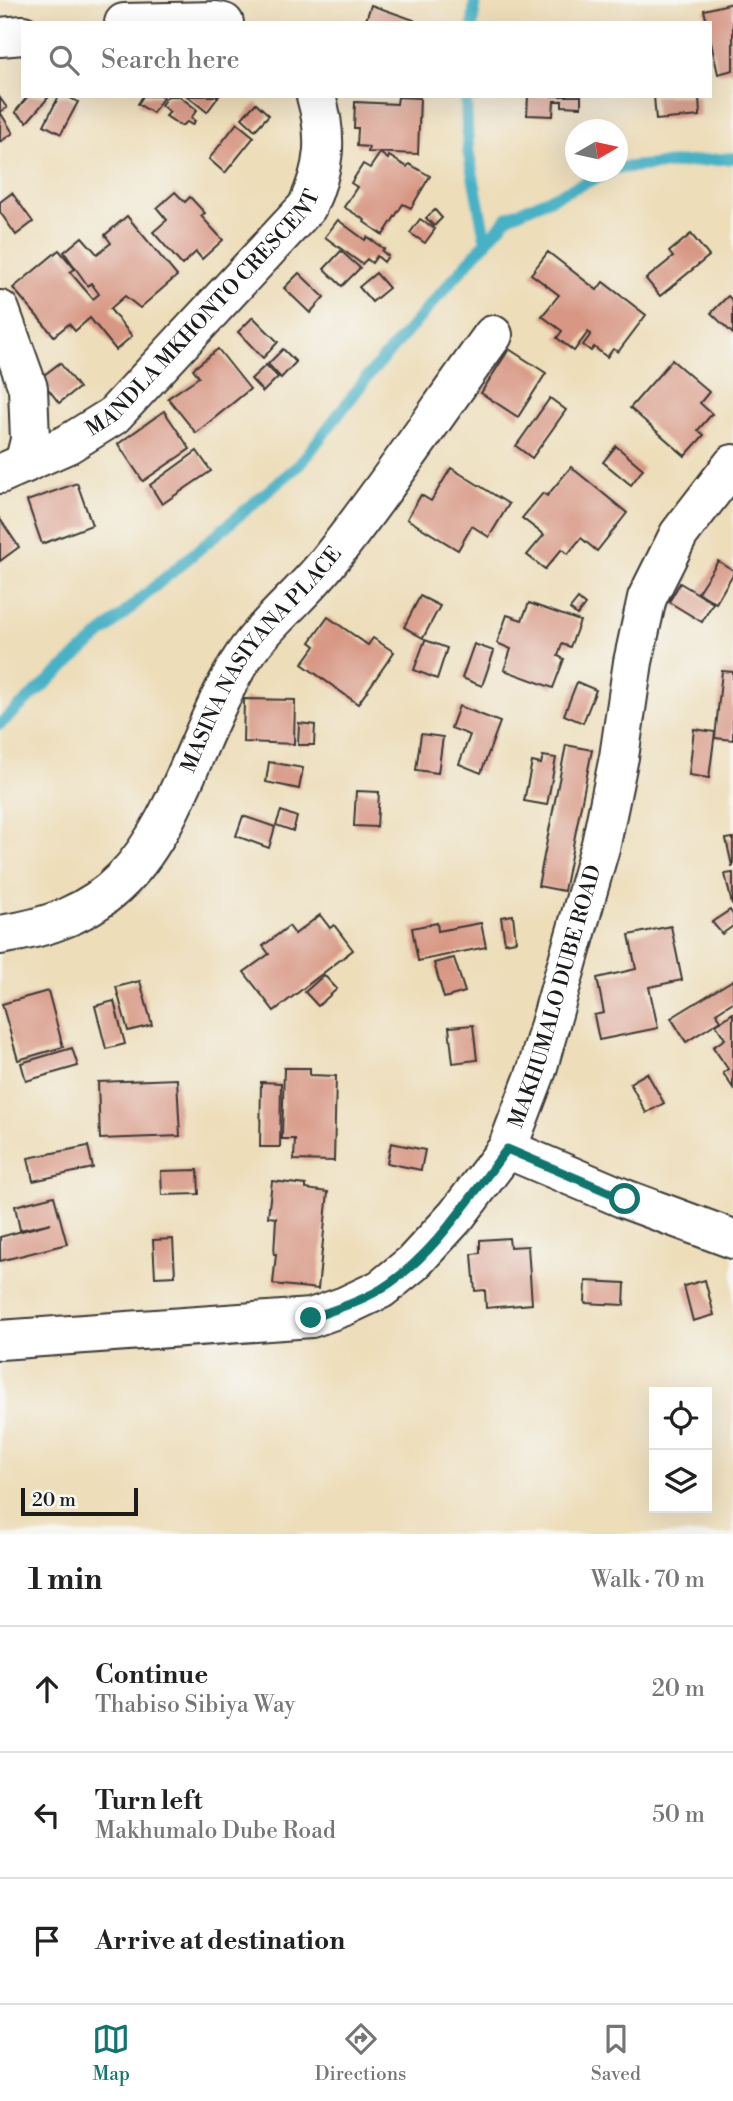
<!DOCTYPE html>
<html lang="en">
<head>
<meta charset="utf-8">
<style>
  :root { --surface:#fff; --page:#f6f6f6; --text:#222; --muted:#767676; --line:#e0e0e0; --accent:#0f766e }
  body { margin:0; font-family:"Libre Bodoni",serif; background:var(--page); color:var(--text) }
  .controls { position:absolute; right:21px; bottom:21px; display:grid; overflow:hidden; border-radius:0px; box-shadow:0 7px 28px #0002 }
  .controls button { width:63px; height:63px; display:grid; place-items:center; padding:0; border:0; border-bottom:2px solid var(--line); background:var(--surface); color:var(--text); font:35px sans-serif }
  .compass { position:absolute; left:565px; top:119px; width:63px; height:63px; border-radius:50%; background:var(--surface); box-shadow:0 7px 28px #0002; rotate:81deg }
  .scale { position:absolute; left:21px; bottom:18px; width:117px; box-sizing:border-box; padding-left:7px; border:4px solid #1c1c1c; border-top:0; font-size:19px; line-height:24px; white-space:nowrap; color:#1c1c1c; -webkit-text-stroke:5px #f6f6f2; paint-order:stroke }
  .stop { position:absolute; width:21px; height:21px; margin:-16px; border:5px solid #0f766e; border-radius:50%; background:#fff }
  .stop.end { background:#0f766e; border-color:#fff; box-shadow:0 2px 7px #0008 }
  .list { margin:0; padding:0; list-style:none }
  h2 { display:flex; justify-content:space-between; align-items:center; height:91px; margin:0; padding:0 28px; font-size:30px }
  h2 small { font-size:23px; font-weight:400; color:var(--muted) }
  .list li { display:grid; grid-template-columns:46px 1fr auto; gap:21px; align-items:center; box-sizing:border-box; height:126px; padding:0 28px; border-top:2px solid var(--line) }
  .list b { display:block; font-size:26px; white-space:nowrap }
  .list p { margin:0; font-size:23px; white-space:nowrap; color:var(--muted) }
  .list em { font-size:23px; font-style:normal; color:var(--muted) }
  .icon { flex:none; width:38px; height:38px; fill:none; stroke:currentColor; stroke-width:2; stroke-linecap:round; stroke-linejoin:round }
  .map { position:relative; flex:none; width:733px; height:1534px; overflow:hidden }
  .search { position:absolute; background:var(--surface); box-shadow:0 7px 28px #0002; left:21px; right:21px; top:21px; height:77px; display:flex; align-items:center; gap:18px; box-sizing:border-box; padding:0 24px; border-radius:0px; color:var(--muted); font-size:26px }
  .sheet { height:469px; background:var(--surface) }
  nav { display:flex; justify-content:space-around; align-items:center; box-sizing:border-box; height:98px; border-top:2px solid var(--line); background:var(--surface); font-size:19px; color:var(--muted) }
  nav a { display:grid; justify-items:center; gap:4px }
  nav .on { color:var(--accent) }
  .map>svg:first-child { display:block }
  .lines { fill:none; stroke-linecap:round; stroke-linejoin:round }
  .stream { stroke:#46b1c5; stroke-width:12 }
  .building { fill:#d89784 }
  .street-casing { stroke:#3b3934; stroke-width:42 }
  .street { stroke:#fff; stroke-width:38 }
  .route { stroke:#0f766e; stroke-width:9 }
  .labels { text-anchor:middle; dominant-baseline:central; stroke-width:5; stroke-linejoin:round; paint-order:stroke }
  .street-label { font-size:21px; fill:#1c1c1c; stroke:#f6f6f2 }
</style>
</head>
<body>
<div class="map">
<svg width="733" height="1534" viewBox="0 0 733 1534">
  <rect width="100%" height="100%" fill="#f6f6f2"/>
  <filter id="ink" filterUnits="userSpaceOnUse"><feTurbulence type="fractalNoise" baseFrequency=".0143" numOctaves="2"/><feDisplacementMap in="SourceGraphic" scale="14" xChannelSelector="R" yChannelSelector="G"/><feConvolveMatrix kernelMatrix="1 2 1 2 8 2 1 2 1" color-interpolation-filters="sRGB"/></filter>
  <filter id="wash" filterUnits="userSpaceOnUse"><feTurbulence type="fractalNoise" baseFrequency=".00686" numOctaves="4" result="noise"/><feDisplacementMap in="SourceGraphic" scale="28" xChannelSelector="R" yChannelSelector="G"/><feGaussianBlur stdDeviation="1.57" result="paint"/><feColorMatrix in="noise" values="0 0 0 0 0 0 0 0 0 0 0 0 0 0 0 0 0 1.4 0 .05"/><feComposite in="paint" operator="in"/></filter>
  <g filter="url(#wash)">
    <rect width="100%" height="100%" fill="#edddb9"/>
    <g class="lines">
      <g class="stream">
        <path d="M473,23L475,0"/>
        <path d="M466,96L468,150L486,243"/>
        <path d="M618,168L733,158"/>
        <path d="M0,724L153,588L300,464L368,376L508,217L610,172"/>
      </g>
    </g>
    <g id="blocks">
      <g class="building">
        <path d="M733,3V70L718,74L710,38V23H707L704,10Z"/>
        <path d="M371,5L414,20L413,23H365Z"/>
        <path d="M28,96H45L48,98L27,122L15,112Z"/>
        <path d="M59,96H67L78,102L61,134L44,125Z"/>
        <path d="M143,96H164L153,113L138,104Z"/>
        <path d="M168,96H179L197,110L191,118L195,121L192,125L187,122L181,126L166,116L170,112L161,105Z"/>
        <path d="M187,96H219L207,112Z"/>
        <path d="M528,96H581V107L562,106V101H554L553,116L527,115Z"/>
        <path d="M654,96H699L700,116L656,120Z"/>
        <path d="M398,97L420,98L418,154L368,152L369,147L357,146L358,128H354L355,102L397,104Z"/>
        <path d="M0,98L7,108L0,112L13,133L0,142Z"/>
        <path d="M256,103L269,115L255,130L242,118Z"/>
        <path d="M237,123L254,137L225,173L209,159Z"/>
        <path d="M380,153L388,159L389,156L407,167L409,164L430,176L411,208L403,204L383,235L364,222L365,220L344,207L357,187L351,183L363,164L370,168Z"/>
        <path d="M175,192L185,202L190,197L205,213L201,216L223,240L202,259L196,252L182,265L153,232L167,220L157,208Z"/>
        <path d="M12,193L33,222L16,235L0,212V202Z"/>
        <path d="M435,210L442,218L434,226L426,218Z"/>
        <path d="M127,216L177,276L140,308L125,296L110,309L132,336L116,350L90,318L75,331L69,324L54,336L13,288L59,250L75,269L70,272L93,299L99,294L91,283L88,286L64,252L82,237L97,254L111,243L105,235Z"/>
        <path d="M420,219L435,229L425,243L410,233Z"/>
        <path d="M338,220L365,240L367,237L384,249L382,251L388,256L384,262L377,256L372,263L367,259L362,264L325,237Z"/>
        <path d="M691,234L709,256L660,296L646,279L673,257L669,252Z"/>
        <path d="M341,251L360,268L342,286L324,269Z"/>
        <path d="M548,252L597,290L603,282L646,315L618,352L613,349L607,357L594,347L591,351L583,345L591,334L588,332L574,351L557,338L562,331L542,316L559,295L531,274Z"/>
        <path d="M299,273L324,297L310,313L284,288Z"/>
        <path d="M376,273L389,288L372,302L359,287Z"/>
        <path d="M728,296L733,301V334L711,313Z"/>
        <path d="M253,317L278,342L263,358L238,332Z"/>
        <path d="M218,349L250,389L196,433L168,398L199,377L193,369Z"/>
        <path d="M283,349L296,362L281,378L268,364Z"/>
        <path d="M509,349L546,373L518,417L481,393Z"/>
        <path d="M672,360L709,392L700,403L712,414L698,430L704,435L685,456L630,408Z"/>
        <path d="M60,363L79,388L59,403L40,378Z"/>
        <path d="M266,365L278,377L263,392L251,379Z"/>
        <path d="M550,398L566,410L532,458L516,446Z"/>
        <path d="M164,411L190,449L143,481L118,444Z"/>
        <path d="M616,446L643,469L631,485L603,462Z"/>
        <path d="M197,451L211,471L162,504L150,485Z"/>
        <path d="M571,467L627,513L597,551L581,538L568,554L562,549L545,569L527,555L544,535L522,518L543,493L547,496Z"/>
        <path d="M451,468L509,504L489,537L472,526L458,550L407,519L421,495L431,501Z"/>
        <path d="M77,483L92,525L42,544L27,501Z"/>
        <path d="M0,519L19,547L0,561Z"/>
        <path d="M718,561L733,570V574L716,603L698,592Z"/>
        <path d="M680,583L713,603L702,622L669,602Z"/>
        <path d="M420,596L440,606L423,638L404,627Z"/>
        <path d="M578,599L585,605L577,615L570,609Z"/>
        <path d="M529,603L580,621L570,647L562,644L558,656L564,659L553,688L504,670L511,649L497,643L507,615L522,620Z"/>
        <path d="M328,617L368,645L373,638L394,652L358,704L302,664L315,646L310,642Z"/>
        <path d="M425,640L447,648L437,679L414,670Z"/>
        <path d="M474,644L494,651L482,686L462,678Z"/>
        <path d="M722,671L733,672V740L715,738Z"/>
        <path d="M577,682L596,690L583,723L564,715Z"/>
        <path d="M244,699L295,700L294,744L243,742Z"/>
        <path d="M459,706L500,722L481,773L459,764L470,735L451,728Z"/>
        <path d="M299,723L315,725L314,745H298Z"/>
        <path d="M694,729L715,732L709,778L689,775Z"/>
        <path d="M421,734L443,737L438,773L416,770Z"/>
        <path d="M566,745L592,750L564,891L538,886Z"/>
        <path d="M543,756L556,758L547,805L524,801L532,762L541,764Z"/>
        <path d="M269,762L303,768L299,789L266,782Z"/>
        <path d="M356,791L379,792L377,827L354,826Z"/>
        <path d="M281,811L297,817L293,831L276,825Z"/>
        <path d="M243,816L275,827L269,848L236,836Z"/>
        <path d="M733,838V866H732L726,839Z"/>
        <path d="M733,873V904H732L725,874Z"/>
        <path d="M730,910L733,915V926L722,934L712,922Z"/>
        <path d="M320,915L330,928L334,925L353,950L274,1011L244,972L269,954L263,946L289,926L295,934Z"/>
        <path d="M513,915L516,941L505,943L501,917Z"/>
        <path d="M437,923L438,931L481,923L486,947L418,961L412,928Z"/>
        <path d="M671,926L682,980L649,987L658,1028L599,1040L594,1015L604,1013L597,978L636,969L629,935Z"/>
        <path d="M454,958L465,992L444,998L434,963Z"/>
        <path d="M324,975L337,989L318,1006L305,992Z"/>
        <path d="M733,980V1002L716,1013L721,1020L686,1042L671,1018Z"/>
        <path d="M140,981L152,1025L128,1031L116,987Z"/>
        <path d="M48,991L63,1047L18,1060L2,1004Z"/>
        <path d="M114,1001L125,1044L106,1049L95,1006Z"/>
        <path d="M733,1013V1088L723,1073L728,1069L713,1047L725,1039L716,1025Z"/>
        <path d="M473,1025L477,1060L453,1063L449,1027Z"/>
        <path d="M72,1048L78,1066L26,1081L21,1063Z"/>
        <path d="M284,1068H310V1075L336,1076L334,1161L294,1160L295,1139H282Z"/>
        <path d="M647,1073L664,1103L646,1113L630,1083Z"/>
        <path d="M177,1079L180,1136L100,1139L98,1082Z"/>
        <path d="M261,1082L281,1083L280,1147H260Z"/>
        <path d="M391,1143L425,1150L421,1170L387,1163Z"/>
        <path d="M88,1146L93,1168L33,1181L28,1158Z"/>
        <path d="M198,1170L199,1194L162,1195L161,1171Z"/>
        <path d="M272,1181L306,1185V1189L328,1192L318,1289L273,1284L276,1254H274L276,1218L268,1217Z"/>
        <path d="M54,1196L67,1244L0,1261V1237L51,1223L20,1230L15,1206Z"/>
        <path d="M509,1238L510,1247L528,1246L532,1304L486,1308L485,1290L475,1291L472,1254L480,1253V1240Z"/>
        <path d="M173,1239L175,1276L155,1277L153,1240Z"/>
        <path d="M705,1280L714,1315L693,1321L684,1286Z"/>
        <path d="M586,1281L625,1283L624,1305L585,1303Z"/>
      </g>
    </g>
  </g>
  <g filter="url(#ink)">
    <use href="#blocks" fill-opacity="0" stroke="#3b3934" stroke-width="2"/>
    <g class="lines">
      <defs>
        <g id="street">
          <path d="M124,23L216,21L224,23"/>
          <path d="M0,37L23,35"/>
          <path d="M0,310L28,388L30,440L24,464"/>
          <path id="s1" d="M0,474L68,444L113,416L307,207C325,168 328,138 316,96"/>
          <path id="s2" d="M0,935C46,928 89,914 123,879C176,826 198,731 238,665C263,624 302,596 331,558C388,486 439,409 493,335"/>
          <path d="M507,1149L625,1199L733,1239"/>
          <path id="s3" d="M0,1340L311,1318L345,1306L381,1289L413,1263L457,1215L507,1149L537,1070L601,844L619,757L633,662L647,598L679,534L733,464"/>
        </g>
      </defs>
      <use href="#street" class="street-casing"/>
      <use href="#street" class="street"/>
    </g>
  </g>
  <g class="lines" filter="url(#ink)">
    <path class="route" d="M311,1318C334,1310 359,1302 381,1289C432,1258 471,1196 507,1149L625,1199"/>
  </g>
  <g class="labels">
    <g class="street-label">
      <text stroke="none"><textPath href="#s1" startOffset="264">MANDLA MKHONTO CRESCENT</textPath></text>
      <text stroke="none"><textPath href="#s2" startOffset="399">MASINA NASIYANA PLACE</textPath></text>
      <text stroke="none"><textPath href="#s3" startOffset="737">MAKHUMALO DUBE ROAD</textPath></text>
    </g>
  </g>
</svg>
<div class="controls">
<button><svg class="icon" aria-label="locate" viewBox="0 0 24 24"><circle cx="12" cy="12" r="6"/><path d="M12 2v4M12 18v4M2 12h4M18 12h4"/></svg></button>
<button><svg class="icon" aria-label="layers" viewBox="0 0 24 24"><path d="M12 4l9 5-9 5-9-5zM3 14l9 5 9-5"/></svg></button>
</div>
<svg class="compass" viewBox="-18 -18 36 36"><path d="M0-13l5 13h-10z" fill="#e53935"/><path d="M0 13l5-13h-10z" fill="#767676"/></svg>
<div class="scale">20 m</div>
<div class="stop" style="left:625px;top:1199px"></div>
<div class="stop end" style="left:311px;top:1318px"></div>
<div class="search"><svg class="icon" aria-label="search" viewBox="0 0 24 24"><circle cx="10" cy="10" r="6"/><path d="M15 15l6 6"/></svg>Search here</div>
</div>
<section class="sheet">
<h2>1 min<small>Walk · 70 m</small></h2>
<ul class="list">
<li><svg class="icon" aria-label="ahead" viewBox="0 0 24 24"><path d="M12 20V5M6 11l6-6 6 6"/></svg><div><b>Continue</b><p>Thabiso Sibiya Way</p></div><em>20 m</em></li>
<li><svg class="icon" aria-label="left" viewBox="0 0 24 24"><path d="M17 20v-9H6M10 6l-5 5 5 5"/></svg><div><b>Turn left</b><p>Makhumalo Dube Road</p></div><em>50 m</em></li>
<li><svg class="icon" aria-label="arrive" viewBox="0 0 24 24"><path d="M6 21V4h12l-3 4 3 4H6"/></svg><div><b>Arrive at destination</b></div></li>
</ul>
</section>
<nav>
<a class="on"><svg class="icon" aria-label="map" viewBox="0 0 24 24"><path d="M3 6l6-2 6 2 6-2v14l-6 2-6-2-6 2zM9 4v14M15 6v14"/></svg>Map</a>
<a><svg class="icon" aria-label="directions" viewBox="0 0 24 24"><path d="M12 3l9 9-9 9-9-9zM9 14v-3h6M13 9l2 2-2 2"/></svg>Directions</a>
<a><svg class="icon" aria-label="saved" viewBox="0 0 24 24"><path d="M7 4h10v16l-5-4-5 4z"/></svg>Saved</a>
</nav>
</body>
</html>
